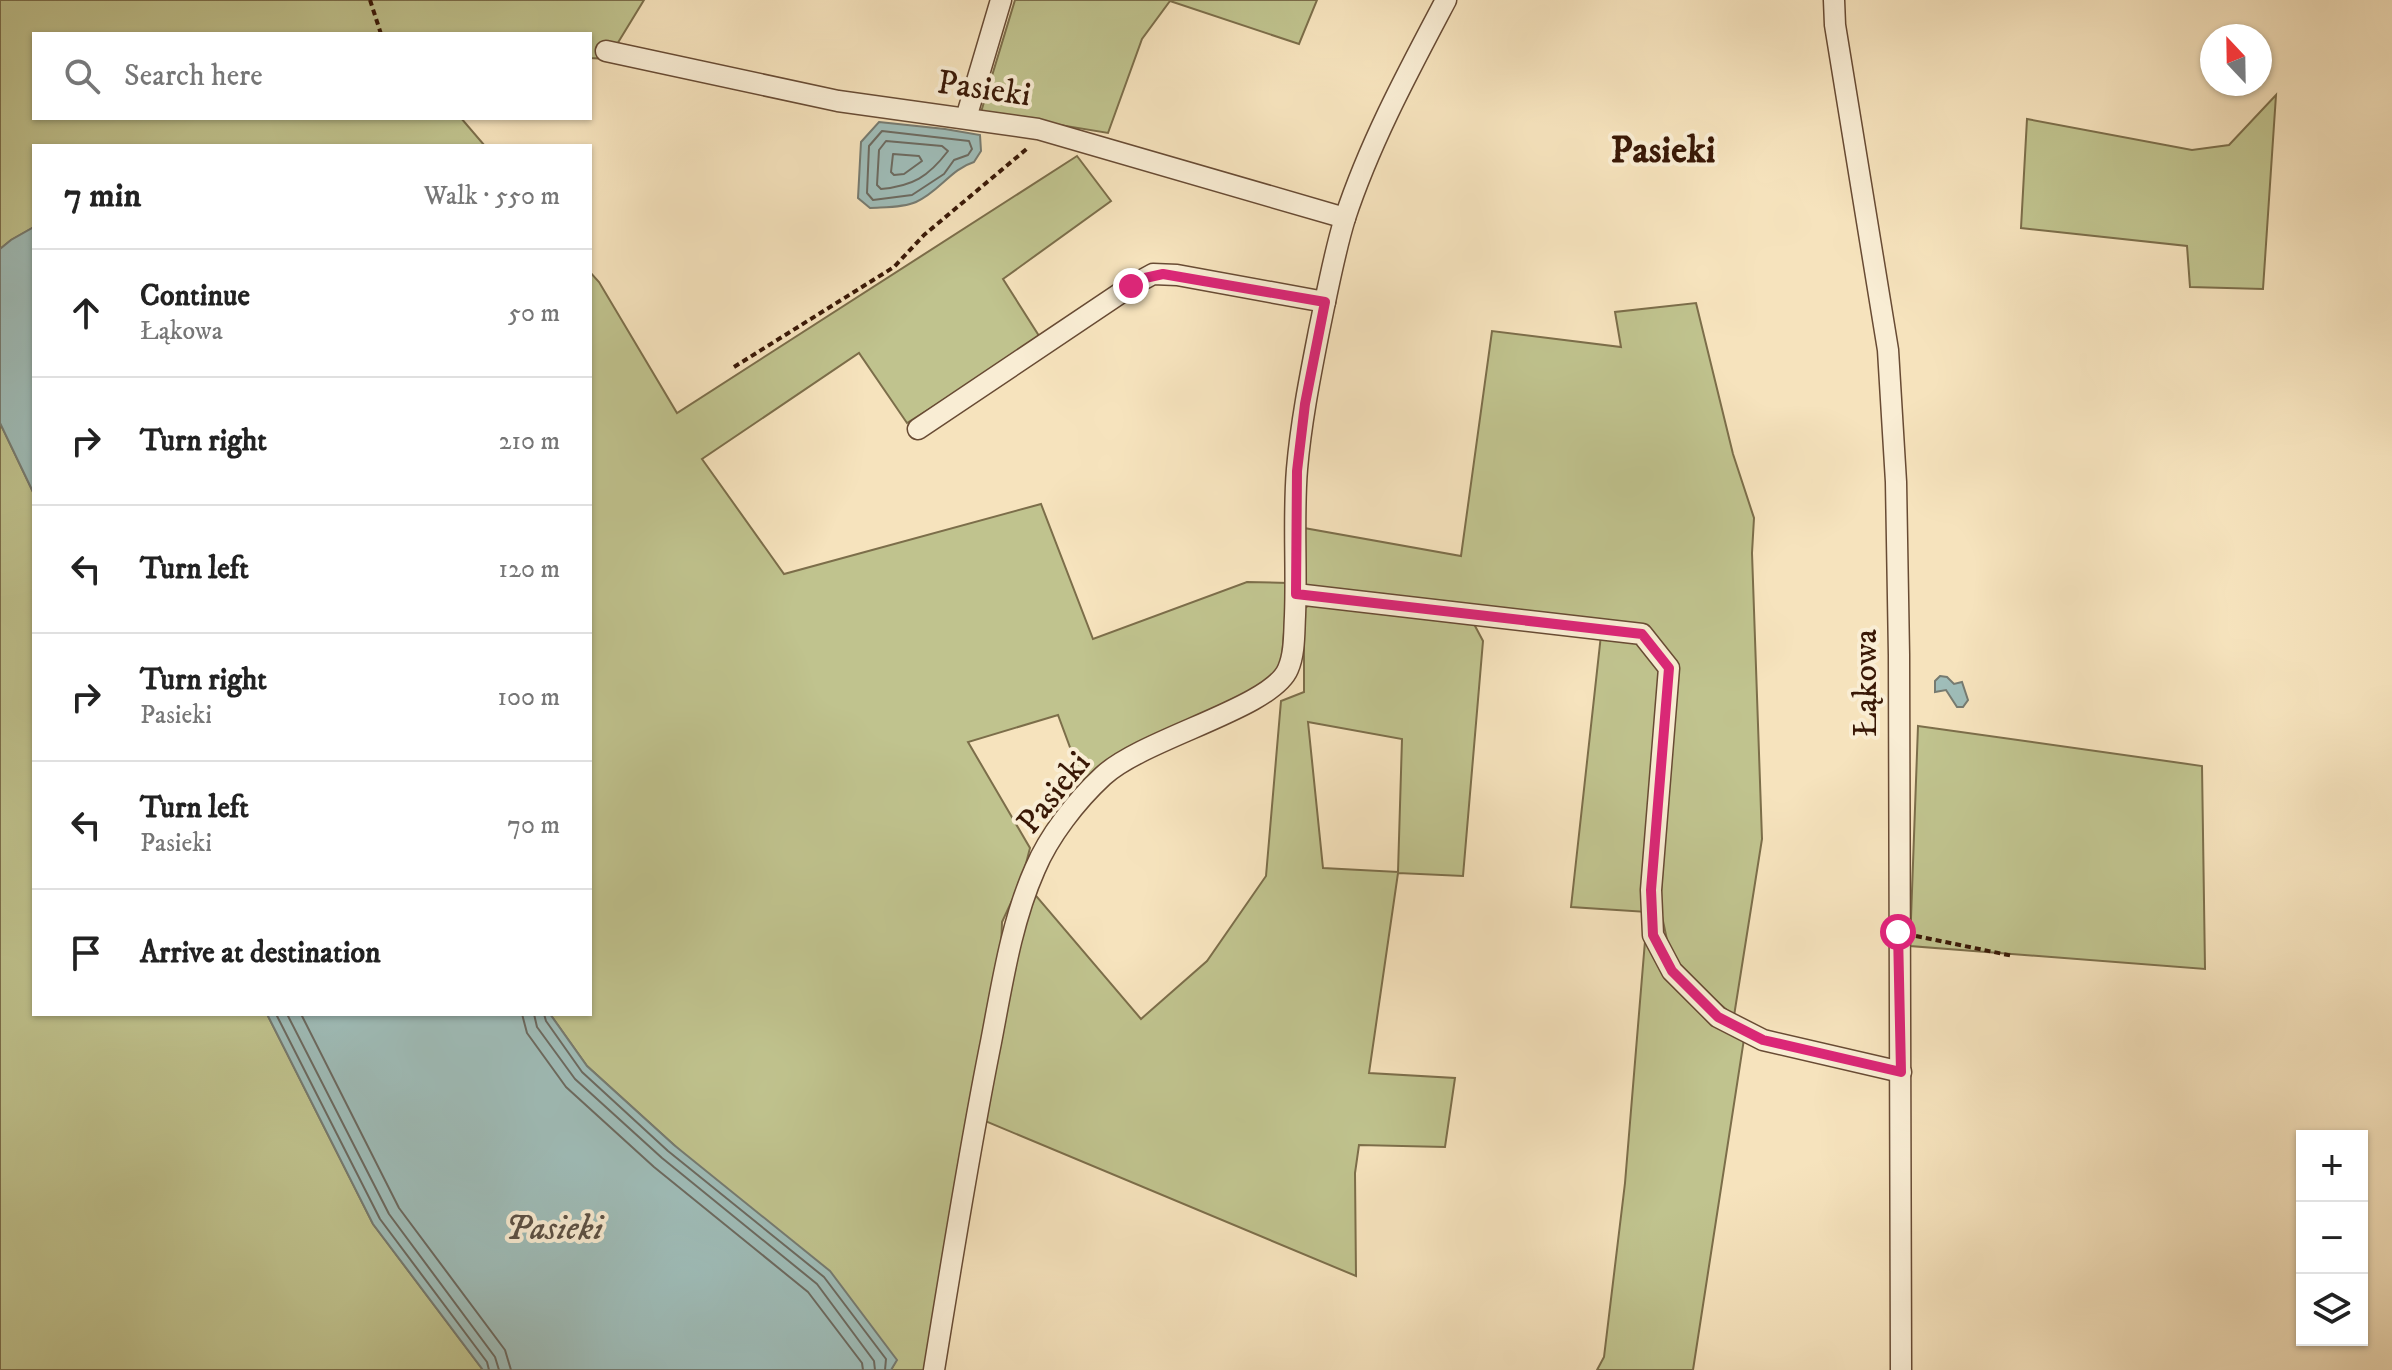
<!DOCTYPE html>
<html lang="en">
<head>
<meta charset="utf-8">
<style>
  :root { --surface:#fff; --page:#f2f2f2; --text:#222; --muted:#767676; --line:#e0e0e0 }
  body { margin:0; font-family:"IM FELL DW Pica",serif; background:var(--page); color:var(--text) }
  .controls { position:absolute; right:24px; bottom:24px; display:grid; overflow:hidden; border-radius:0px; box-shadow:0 2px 6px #0004 }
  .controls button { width:72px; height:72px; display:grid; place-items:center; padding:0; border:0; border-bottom:2px solid var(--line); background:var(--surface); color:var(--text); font:40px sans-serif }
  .compass { position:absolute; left:2200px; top:24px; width:72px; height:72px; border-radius:50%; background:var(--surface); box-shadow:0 2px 6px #0004; rotate:338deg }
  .stop { position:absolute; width:24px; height:24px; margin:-18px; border:6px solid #db2777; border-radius:50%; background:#fff }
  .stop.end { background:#db2777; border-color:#fff; box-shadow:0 2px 8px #0008 }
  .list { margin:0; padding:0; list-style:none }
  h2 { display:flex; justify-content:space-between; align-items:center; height:104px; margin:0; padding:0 32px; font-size:34px }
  h2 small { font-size:26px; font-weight:400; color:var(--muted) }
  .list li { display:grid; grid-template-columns:52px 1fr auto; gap:24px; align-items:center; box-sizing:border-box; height:128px; padding:0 32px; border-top:2px solid var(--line) }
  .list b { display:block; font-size:30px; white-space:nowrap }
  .list p { margin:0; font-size:26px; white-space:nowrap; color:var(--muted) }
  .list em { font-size:26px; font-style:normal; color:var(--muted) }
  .icon { flex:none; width:44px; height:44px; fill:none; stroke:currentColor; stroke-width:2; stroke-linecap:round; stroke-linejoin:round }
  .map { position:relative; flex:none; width:2392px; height:1370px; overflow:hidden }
  .search { position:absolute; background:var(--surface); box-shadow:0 2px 6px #0004; left:32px; top:32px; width:560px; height:88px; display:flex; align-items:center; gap:20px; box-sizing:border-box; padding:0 28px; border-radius:0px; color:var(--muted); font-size:30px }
  .panel { position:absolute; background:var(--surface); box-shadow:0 2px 6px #0004; left:32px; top:144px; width:560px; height:872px; border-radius:0px }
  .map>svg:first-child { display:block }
  .green { fill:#c0c38e; stroke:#7c6e4a; stroke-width:2; fill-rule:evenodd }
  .water { fill:#9fbdb9; stroke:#767b71; stroke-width:2 }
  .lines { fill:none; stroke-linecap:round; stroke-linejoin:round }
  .shore { stroke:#6c6a60; stroke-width:2 }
  .minor-casing { stroke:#684b34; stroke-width:23 }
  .path { stroke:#391806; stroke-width:4; stroke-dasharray:6 4; stroke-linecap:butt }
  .minor { stroke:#f9edd4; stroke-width:20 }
  .route { stroke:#db2777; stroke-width:10 }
  .labels { text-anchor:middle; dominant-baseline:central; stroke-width:8; stroke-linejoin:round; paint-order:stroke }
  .street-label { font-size:34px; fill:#391806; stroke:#f9edd4 }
  .water-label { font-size:36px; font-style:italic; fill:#5d5245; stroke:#f9edd4 }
  .quarter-label { font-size:38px; font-weight:bold; fill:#391806; stroke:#f9edd4 }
</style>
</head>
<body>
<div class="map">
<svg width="2392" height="1370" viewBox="0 0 2392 1370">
  <rect width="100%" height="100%" fill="#f6e3bd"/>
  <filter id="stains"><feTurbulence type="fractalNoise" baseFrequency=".0025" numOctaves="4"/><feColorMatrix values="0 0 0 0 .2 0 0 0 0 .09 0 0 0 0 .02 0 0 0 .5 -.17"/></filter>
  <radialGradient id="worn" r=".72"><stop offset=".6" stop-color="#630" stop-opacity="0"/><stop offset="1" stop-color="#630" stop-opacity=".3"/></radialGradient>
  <g class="green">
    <path d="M0,0H644L608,59L590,58V34H34V118H461L485,146H34V227L11,240L0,249Z"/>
    <path d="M1015,0H1317L1299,44L1170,1L1142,39L1108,133L981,112Z"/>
    <path d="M2276,95L2263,289L2190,287L2187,246L2021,228L2027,119L2192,150L2229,145Z"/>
    <path d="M1077,156L1111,201L1003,279L1041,339L907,423L859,353L702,459L784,574L1041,504L1093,639L1247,582L1288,583L1281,669L1260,690L1084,785L1058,715L968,742L1030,848L1022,879L1002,922L1001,950L924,1370H891L896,1360L674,1145L587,1066L550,1014H590V272L599,282L677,413Z"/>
    <path d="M1696,303L1733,454L1754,518L1752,553L1762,839L1734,1016L1696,984L1670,954L1660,907L1676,667L1647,628L1305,589L1304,528L1461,556L1492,331L1621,347L1615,312Z"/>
    <path d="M0,423L34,494V1014H267L373,1224L483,1370H0Z"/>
    <path d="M1316,602L1474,624L1483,641L1463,876L1398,873L1369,1073L1455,1078L1445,1147L1359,1145L1355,1173L1356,1276L985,1121L1011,973L1032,891L1141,1019L1207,961L1266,876L1281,701L1304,692V608ZM1308,722L1402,739L1398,872L1323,868Z"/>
    <path d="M1601,635L1638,640L1663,671L1647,912L1571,907Z"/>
    <path d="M1918,726L2202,766L2205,969L1910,946Z"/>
    <path d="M1645,941L1666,978L1744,1039L1693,1370H1597L1604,1357L1625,1183Z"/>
  </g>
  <g class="water">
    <path d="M879,122L945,129L980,135L981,151L974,162C951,169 939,192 916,202C903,208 884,207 870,208L858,198L861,142Z"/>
    <path d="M34,227V494L0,423V249L11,240Z"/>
    <path d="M1940,676L1947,677L1954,684L1962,682L1968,700L1963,707H1957L1946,690L1935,692V681Z"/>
    <path d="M267,1014H550L587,1066L674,1145L830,1271L897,1360L891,1370H483L373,1224Z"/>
  </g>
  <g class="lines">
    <g class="shore">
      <path d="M882,131L969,141L972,149L968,155L954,160L944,174L912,195L873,200L867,193L869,146Z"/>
      <path d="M886,141L942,146L948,151C928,177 913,186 881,189L877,185L879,150Z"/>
      <path d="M893,154L919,156L922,161L904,174L894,175L891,172Z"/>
      <path d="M276,1014L380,1219L487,1362L489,1370"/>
      <path d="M287,1014L389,1214L495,1357L499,1370"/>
      <path d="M301,1014L399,1208L505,1350L511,1370"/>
      <path d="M522,1014L527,1033L566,1087L654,1167L808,1292L862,1363L863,1370"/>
      <path d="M534,1014L537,1027L575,1079L662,1158L817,1284L874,1361L875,1370"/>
      <path d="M544,1014L546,1021L582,1072L668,1151L824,1277L886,1359L885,1370"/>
    </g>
    <defs>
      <g id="minor">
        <path d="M1834,0L1835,25L1888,350L1896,482L1899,655L1901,1370"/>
        <path d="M606,51L838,101L1038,129L1345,218"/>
        <path d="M966,118L1001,0"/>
        <path d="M918,429L1131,286L1153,274L1177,275L1325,302"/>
        <path d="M1296,594L1642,634L1669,668L1651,890L1653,935L1672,971L1718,1017L1763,1040L1901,1072"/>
        <path d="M934,1370C952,1260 969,1151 991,1042C1002,985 1011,923 1035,869C1049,836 1076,801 1103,776C1144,738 1272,708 1288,669C1295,653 1294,633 1295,616C1297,567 1293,517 1297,469C1301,422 1310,377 1319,331C1327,293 1334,254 1345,218C1370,142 1409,70 1446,0"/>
      </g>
    </defs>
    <use href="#minor" class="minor-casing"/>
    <g class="path">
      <path d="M370,0L381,34"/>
      <path d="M734,367L894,267L924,235L1029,147"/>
      <path d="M1916,936L2013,956"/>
    </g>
    <use href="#minor" class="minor"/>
  </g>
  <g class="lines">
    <path class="route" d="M1131,286L1145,278L1163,274L1325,302L1305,404L1297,471L1296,594L1642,634L1669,668L1651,890L1653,935L1672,971L1718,1017L1763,1040L1901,1072L1898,932"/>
  </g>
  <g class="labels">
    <g class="street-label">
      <text transform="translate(984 89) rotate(8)">Pasieki</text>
      <text transform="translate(1866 683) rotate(-90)">Łąkowa</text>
      <text transform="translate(1054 793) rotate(-51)">Pasieki</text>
    </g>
    <g class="water-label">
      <text x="554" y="1228">Pasieki</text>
    </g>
    <g class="quarter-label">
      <text x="1663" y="151">Pasieki</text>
    </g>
  </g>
  <rect width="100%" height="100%" filter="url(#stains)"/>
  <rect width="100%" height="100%" fill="url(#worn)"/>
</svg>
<div class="controls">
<button>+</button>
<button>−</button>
<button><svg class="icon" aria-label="layers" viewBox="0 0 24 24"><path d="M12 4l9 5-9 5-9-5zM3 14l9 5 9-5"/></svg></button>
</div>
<svg class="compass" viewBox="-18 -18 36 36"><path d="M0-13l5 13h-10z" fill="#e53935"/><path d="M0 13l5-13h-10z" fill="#767676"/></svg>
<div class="stop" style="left:1898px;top:932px"></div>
<div class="stop end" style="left:1131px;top:286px"></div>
<div class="search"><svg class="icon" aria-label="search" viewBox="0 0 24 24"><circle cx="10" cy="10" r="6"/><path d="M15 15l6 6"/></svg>Search here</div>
<section class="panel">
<h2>7 min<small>Walk · 550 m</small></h2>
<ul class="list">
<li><svg class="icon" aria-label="ahead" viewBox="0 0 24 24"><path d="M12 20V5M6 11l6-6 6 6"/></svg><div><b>Continue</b><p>Łąkowa</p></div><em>50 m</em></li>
<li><svg class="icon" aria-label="right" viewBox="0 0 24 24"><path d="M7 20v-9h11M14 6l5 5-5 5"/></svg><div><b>Turn right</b></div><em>210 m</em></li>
<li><svg class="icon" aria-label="left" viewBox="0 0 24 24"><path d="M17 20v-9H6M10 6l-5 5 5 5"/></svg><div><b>Turn left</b></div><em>120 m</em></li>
<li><svg class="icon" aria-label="right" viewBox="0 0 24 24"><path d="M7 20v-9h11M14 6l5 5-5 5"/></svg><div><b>Turn right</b><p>Pasieki</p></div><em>100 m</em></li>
<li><svg class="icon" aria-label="left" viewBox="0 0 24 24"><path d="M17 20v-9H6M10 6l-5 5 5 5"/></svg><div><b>Turn left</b><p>Pasieki</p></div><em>70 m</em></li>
<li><svg class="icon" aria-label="arrive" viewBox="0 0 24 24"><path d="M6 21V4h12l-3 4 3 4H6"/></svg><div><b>Arrive at destination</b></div></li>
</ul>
</section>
</div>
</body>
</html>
